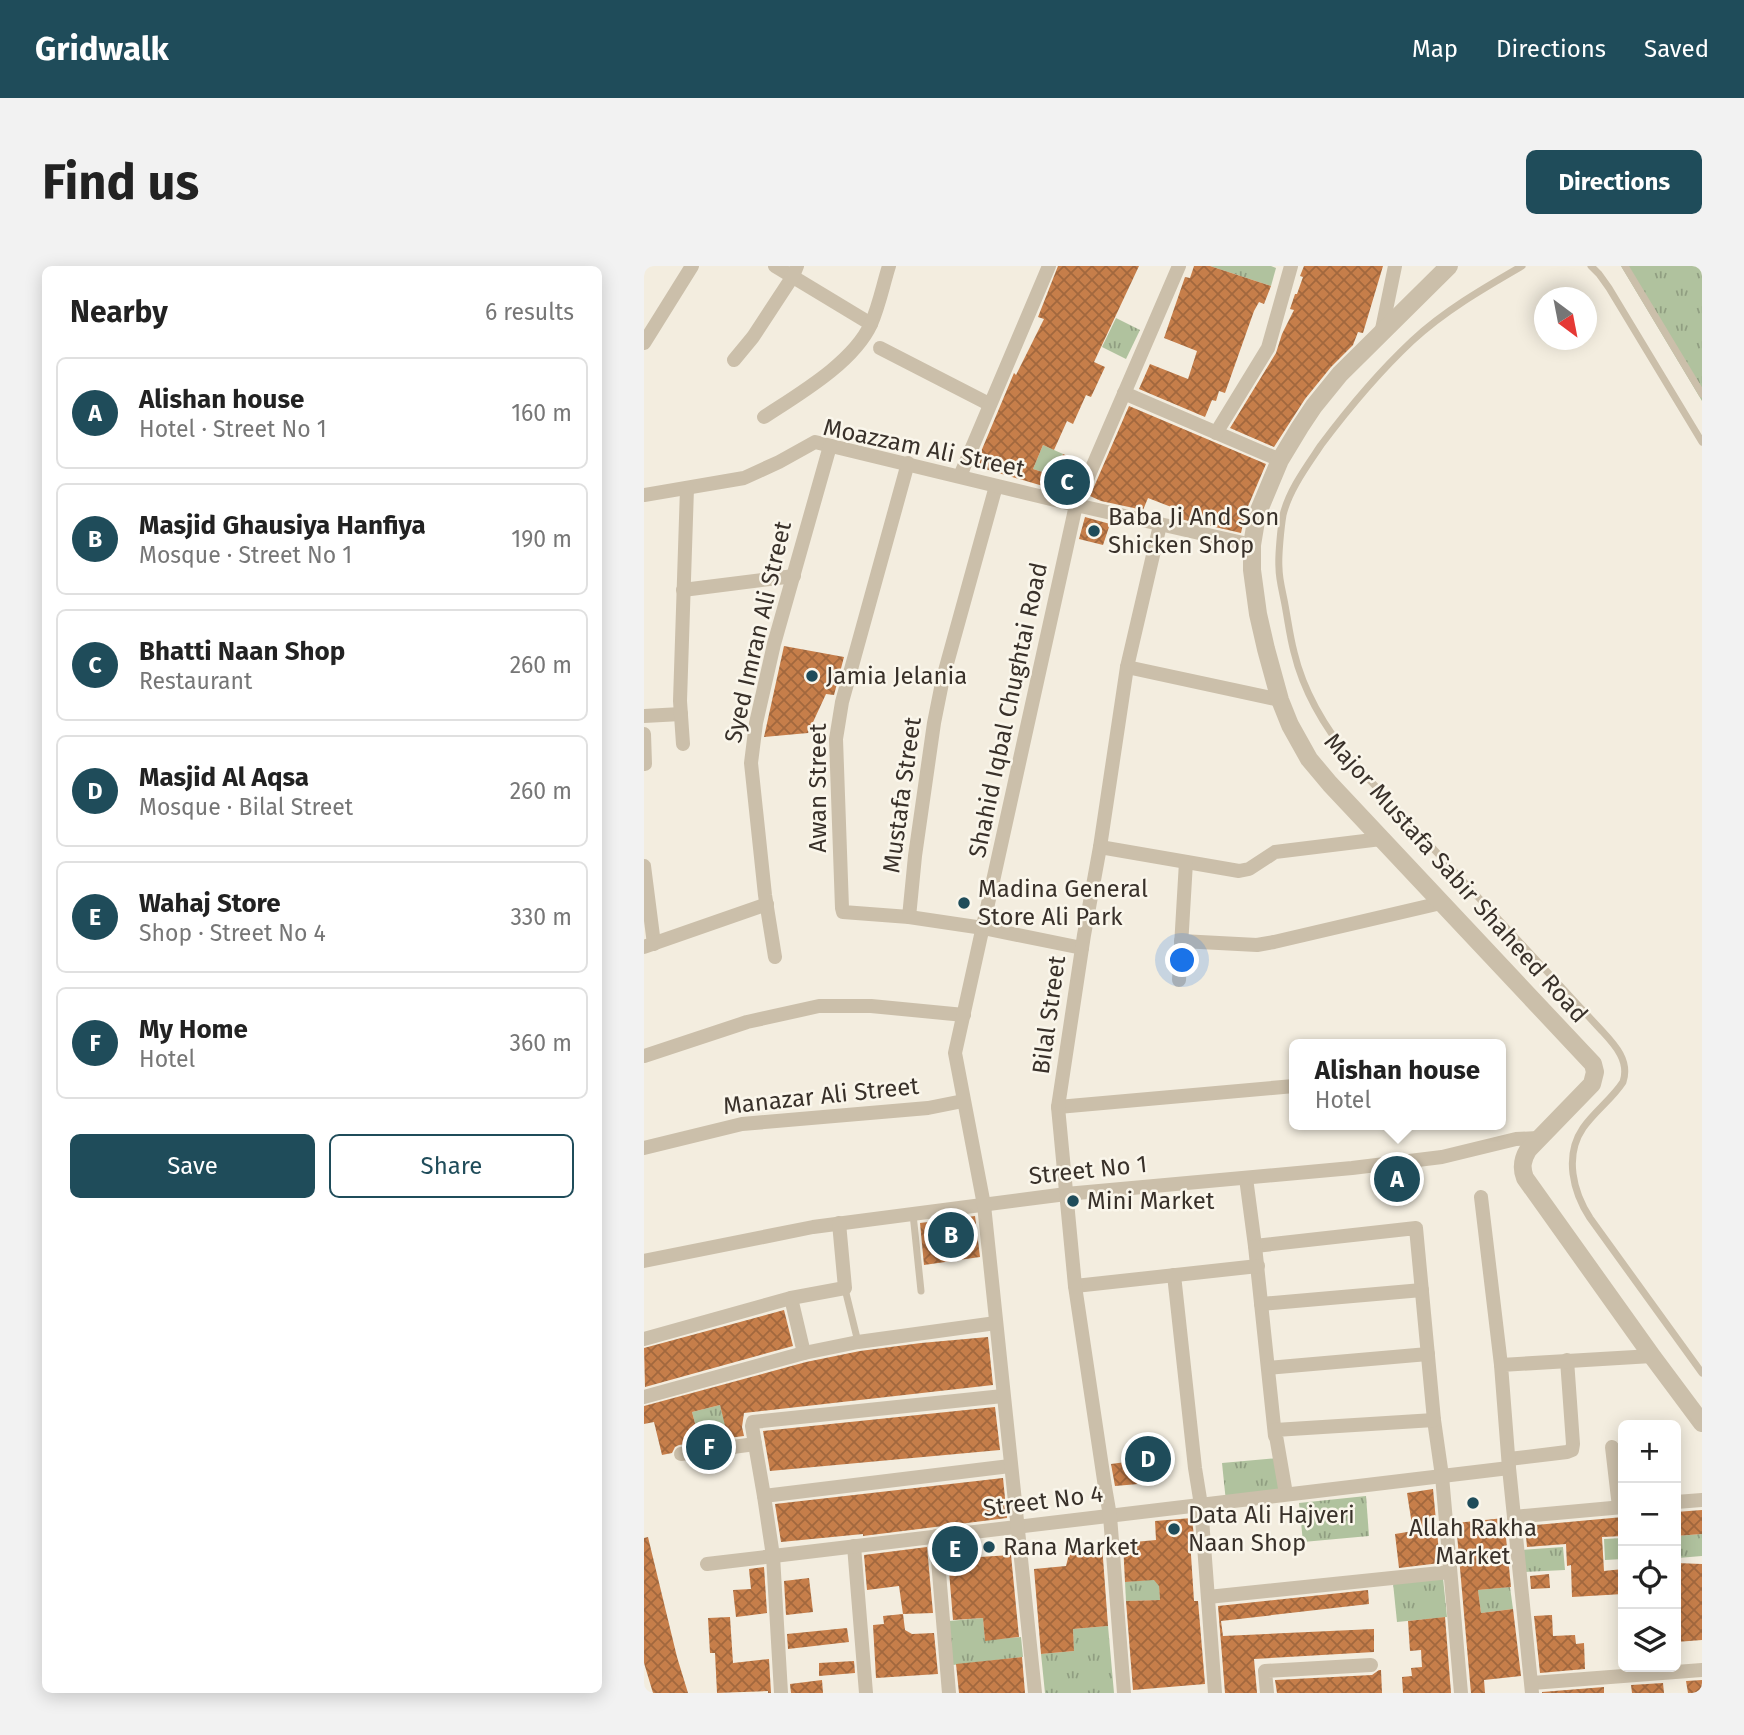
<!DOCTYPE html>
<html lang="en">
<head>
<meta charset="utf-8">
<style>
  :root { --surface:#fff; --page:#f2f2f2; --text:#222; --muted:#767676; --line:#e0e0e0; --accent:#1f4c5a }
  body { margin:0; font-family:"Fira Sans",sans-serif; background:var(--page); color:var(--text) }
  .controls { position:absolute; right:21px; bottom:21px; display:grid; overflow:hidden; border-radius:10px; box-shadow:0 4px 18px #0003 }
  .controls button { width:63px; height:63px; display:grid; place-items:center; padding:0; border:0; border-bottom:2px solid var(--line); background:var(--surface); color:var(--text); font:35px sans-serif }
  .compass { position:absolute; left:890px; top:21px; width:63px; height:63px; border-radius:50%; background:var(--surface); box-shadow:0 4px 18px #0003; rotate:148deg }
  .you { position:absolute; left:539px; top:695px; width:24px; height:24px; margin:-18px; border:5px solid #fff; border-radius:50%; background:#1a73e8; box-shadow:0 0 0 10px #1a73e833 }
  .badge { display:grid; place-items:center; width:46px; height:46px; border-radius:50%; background:var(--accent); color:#fff; font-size:23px; font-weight:700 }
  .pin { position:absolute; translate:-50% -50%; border:4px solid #fff; box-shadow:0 2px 7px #0006 }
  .popup { position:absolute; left:645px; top:773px; width:217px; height:91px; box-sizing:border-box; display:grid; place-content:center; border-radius:10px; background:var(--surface); filter:drop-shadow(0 2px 5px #0005); font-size:23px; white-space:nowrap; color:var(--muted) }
  .popup b { font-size:26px; color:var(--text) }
  .popup::after { content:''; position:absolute; left:50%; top:100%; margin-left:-14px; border:14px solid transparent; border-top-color:var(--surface) }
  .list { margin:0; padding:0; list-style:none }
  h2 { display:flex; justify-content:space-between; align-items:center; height:91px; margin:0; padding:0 28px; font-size:30px }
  h2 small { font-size:23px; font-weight:400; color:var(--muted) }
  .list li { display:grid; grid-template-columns:46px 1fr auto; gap:21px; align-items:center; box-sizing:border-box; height:112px; margin:0 14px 14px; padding:0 14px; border:2px solid var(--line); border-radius:10px }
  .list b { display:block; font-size:26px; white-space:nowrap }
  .list p { margin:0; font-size:23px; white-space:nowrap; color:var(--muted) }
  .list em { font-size:23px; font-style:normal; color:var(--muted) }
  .actions { display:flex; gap:14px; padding:21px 28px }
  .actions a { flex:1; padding:16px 0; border:2px solid var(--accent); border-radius:10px; text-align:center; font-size:24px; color:var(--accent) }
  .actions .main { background:var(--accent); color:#fff }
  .icon { flex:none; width:38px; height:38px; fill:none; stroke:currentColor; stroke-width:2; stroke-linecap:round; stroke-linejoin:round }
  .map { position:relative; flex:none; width:1058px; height:1427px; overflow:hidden; border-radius:10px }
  header { display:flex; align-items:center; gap:42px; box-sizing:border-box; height:98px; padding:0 35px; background:var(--accent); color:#fff }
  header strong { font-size:33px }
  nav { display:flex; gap:38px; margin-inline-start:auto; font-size:24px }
  .intro { display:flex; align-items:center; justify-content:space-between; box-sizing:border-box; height:168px; padding:0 42px }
  h1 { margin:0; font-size:49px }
  .button { padding:18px 32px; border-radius:10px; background:var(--accent); color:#fff; font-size:24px; font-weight:700 }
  main { display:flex; gap:42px; padding:0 42px }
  aside { flex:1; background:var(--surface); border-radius:10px; box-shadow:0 4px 18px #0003 }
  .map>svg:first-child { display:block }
  .grass { fill:url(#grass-tufts) }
  .building { fill:url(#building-cross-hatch) }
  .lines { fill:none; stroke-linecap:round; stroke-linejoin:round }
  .service { stroke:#cbbfaa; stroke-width:7 }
  .minor { stroke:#cbbfaa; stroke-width:14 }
  .tertiary { stroke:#cbbfaa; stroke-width:18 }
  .poi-dot { fill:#1f4c5a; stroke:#faf6eb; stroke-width:2.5 }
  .labels { text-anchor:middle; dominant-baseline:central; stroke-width:5; stroke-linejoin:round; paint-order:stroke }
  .street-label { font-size:24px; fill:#39312a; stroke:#faf6eb }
  .poi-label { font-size:24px; fill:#39312a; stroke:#faf6eb; text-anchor:start }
</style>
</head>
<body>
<header>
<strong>Gridwalk</strong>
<nav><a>Map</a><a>Directions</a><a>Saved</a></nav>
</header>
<div class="intro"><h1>Find us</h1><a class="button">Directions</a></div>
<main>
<aside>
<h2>Nearby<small>6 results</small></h2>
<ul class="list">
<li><span class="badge">A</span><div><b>Alishan house</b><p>Hotel · Street No 1</p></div><em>160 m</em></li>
<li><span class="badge">B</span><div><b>Masjid Ghausiya Hanfiya</b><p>Mosque · Street No 1</p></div><em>190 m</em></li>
<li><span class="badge">C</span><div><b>Bhatti Naan Shop</b><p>Restaurant</p></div><em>260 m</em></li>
<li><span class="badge">D</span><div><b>Masjid Al Aqsa</b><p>Mosque · Bilal Street</p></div><em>260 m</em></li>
<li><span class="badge">E</span><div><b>Wahaj Store</b><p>Shop · Street No 4</p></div><em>330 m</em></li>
<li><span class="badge">F</span><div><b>My Home</b><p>Hotel</p></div><em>360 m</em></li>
</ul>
<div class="actions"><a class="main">Save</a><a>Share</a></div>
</aside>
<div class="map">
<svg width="1058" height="1427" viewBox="0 0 1058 1427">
  <defs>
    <pattern id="grass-tufts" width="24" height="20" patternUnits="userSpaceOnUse" patternTransform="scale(1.75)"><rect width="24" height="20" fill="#b0c29e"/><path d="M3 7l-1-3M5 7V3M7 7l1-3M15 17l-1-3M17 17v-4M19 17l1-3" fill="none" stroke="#909e81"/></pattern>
    <pattern id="building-cross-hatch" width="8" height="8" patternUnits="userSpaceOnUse" patternTransform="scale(1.75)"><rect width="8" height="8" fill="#c67e4a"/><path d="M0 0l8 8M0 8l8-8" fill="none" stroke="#a2683e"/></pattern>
  </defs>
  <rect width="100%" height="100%" fill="#f3eddf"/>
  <g class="grass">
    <path d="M566,0H627L632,2L627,20Z"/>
    <path d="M977,0H1058V135Z"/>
    <path d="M472,52L496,64L482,93L458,81Z"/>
    <path d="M399,179L419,188L411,210L389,203Z"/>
    <path d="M76,1139L85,1173L57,1180L48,1146Z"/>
    <path d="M634,1192L642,1228L582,1236L578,1197Z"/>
    <path d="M722,1230L725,1270L659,1276L655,1237Z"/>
    <path d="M1058,1268V1290L1034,1292L1032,1270Z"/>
    <path d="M979,1272V1293L961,1294L960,1273Z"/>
    <path d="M919,1281L921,1304L879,1306L877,1284Z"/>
    <path d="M799,1312L803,1351L753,1356L749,1317Z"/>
    <path d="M515,1313L516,1334L482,1335L481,1316Z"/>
    <path d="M866,1321L869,1343L837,1347L834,1324Z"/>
    <path d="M339,1352L341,1374L377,1371L379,1391L309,1399L305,1355Z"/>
    <path d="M464,1360L470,1427H401L397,1388L430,1385L429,1363Z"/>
  </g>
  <g class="building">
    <path d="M414,0H495L450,96L461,101L447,131L442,129L429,158L423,155L410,184L399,179L389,203L411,210L419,188L440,197L426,228L331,200L370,107L372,109L400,53L394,51Z"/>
    <path d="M550,0H566L627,20L620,38L615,36L610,45L581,127L575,125L572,135L568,134L561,151L495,123L506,98L544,113L553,85L520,72L541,11L546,12Z"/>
    <path d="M660,0H739L719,67L714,66L709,79L687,101L661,133L630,181L586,162L632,87L638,68L650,44L646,43L651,28H653L659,11L656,10Z"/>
    <path d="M485,140L622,198L602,245L597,267L532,252L535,244L504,232L499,244L457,235L446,230Z"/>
    <path d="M441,251L466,258L459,279L435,273Z"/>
    <path d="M140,380L200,391L190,429L182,428L164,467L120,471Z"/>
    <path d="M768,904L770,924L739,927L738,908Z"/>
    <path d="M331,950L336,991L280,999L276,957Z"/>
    <path d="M140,1044L149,1080L1,1121L0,1082Z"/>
    <path d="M344,1071L349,1119L100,1147L98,1161L100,1170L84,1172L76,1139L48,1146L56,1176L35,1179L31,1181L28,1187L18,1189L10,1156L0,1158V1140L162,1096L216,1085L277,1077Z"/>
    <path d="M351,1141L356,1184L126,1205L119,1165Z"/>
    <path d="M504,1193L506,1217L471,1220L467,1198Z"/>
    <path d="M359,1212L363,1252L219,1270V1268L137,1276L131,1238Z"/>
    <path d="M789,1223L796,1297L755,1302L751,1268L769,1265L763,1227Z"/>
    <path d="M1058,1244V1268L1032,1270V1246Z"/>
    <path d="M979,1251V1270L958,1271L960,1305L979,1303V1328L928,1331L927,1299L923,1300L922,1278L883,1281L881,1260Z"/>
    <path d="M548,1252L550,1271H545L547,1289L550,1335H554L561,1418L489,1424L482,1335L516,1334L515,1320L510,1314L481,1316L479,1277L512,1274L511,1255Z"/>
    <path d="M860,1252L867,1321L834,1324L837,1347L869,1343L877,1410L840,1414L841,1427H827L812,1257Z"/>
    <path d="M4,1271L33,1391L44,1427H9L0,1397V1272Z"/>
    <path d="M458,1279L464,1360L429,1363L430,1385L397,1388L390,1303L422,1300L424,1292V1282Z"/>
    <path d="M283,1281L289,1347L259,1348L255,1320L223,1324L220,1289Z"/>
    <path d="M367,1289L375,1371L341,1375L339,1352L309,1354L304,1293Z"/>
    <path d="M1032,1297L1058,1298V1374L1032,1376Z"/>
    <path d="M120,1301L123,1347L92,1351L89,1324L107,1323L105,1303Z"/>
    <path d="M905,1308L906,1322L887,1323L886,1310Z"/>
    <path d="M165,1312L169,1346L142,1349L140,1315Z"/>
    <path d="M724,1324L725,1338L577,1355L579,1370L730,1363V1386L610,1393L613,1427H581L574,1340Z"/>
    <path d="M259,1348L261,1364L268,1368L290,1367L294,1408L232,1412L229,1359L240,1358L239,1350Z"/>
    <path d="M908,1349L909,1370L931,1369L932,1378L940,1377L941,1403L896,1407L890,1350Z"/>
    <path d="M86,1351L89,1397L125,1393L127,1427H124V1425L73,1427L71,1387H66L64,1352Z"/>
    <path d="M801,1351L807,1427H759L758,1411L768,1410L767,1402L778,1401L777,1384L766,1385L764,1355Z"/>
    <path d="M203,1362L205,1376L144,1383L143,1368Z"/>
    <path d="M378,1391L381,1427H315L312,1398Z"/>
    <path d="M210,1395L211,1407L175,1410V1397Z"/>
    <path d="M735,1404H737L738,1427H633L631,1414L728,1409Z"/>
    <path d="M178,1414L179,1427H147L146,1418Z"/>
    <path d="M1058,1414V1427H1044L1042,1415Z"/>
    <path d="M1019,1417L1020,1427H988L987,1419Z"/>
    <path d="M960,1421V1427H898V1426Z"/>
  </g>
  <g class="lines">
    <g class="service">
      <path d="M878,0C840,22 800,45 768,75C735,106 704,143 677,179C663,200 645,224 639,249C637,261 634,290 635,302C635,314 639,327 641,339C644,355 646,371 650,386C660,428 683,465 710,497L958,765C971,779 986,795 979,816C968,833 951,845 939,862C920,890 929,926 946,952L1058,1107"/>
      <path d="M947,0L955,8L965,22L1058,176"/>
      <path d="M981,0L1058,128"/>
      <path d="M269,948L277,1025"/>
      <path d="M201,1023L214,1076"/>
    </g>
    <g class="minor">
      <path d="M131,0L227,58"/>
      <path d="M737,68L751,0"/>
      <path d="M0,77L48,0"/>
      <path d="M236,82L345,138"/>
      <path d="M90,94L109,71L149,10L153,0"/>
      <path d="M480,127L636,194"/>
      <path d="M120,151C155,128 209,97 227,58C235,40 239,19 245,0"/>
      <path d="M572,167L624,82L647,0"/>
      <path d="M264,197L198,436L192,473L198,642L199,646L265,651"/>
      <path d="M316,210L405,0"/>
      <path d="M352,220L299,412L290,457L271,590L265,651L339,662L438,682"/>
      <path d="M0,229L100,212L135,196L171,176L432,239L535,0"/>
      <path d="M39,324L150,310"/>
      <path d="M483,401L636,434"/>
      <path d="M0,450L37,448"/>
      <path d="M0,468L1,498"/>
      <path d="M39,478L36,435L43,222"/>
      <path d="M456,581L595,605L605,603L631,586L737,573"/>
      <path d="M0,600L10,678"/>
      <path d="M537,675L613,679L630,676L797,637"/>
      <path d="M0,681L123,638"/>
      <path d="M131,691L121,629L107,497L112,457L130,378L186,180"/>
      <path d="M535,714L542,596"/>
      <path d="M0,790L103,756L175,740H227L320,749"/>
      <path d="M414,841L650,820"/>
      <path d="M0,882L98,858L284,842L319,835"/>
      <path d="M602,912L611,980L772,962L790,1154L798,1210L817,1427"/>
      <path d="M837,931L857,1099"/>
      <path d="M611,980L631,1170"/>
      <path d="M0,995L169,961L422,928L708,902L798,891L872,873L894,872"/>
      <path d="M530,1009L551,1202L557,1239L571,1427"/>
      <path d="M431,1020L614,1000"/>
      <path d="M147,1032L160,1087"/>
      <path d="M617,1038L778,1024"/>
      <path d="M0,1073L147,1032L201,1022L195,957"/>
      <path d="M624,1102L784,1088"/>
      <path d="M0,1131L160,1087L214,1076L352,1057"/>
      <path d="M968,1181L975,1241"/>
      <path d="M37,1188L111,1178"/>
      <path d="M865,1193L923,1186L928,1184L929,1178L923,1094"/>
      <path d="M642,1228L631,1164L790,1154"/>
      <path d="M120,1230L366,1200"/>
      <path d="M1032,1236L1058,1234"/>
      <path d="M870,1251L979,1241"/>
      <path d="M292,1270L305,1427"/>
      <path d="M210,1280L222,1427"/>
      <path d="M63,1298L865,1202"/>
      <path d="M564,1331L806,1306"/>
      <path d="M888,1417L1058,1404"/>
      <path d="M137,1427L129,1290L120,1230L111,1178L108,1160L109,1156L359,1130"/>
      <path d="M391,1427L340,939L311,787L432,239L608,279"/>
      <path d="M480,1427L466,1250L461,1221L431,1020L414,841L440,669L456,581L483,401L516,259"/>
      <path d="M623,1427L621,1405L727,1399"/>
      <path d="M888,1427L865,1202L857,1099L1008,1090"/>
    </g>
    <path class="tertiary" d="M805,0L696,108L670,140L656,161L636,194L613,249L608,279V304L614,348L622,383L636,434L646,459L665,493L686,518L949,798L951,806L948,818L884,884C878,894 877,902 881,912L1008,1090L1058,1157"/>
  </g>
  <g class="poi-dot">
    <circle cx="450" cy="265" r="7"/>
    <circle cx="168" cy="410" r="7"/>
    <circle cx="320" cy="637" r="7"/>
    <circle cx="429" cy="935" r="7"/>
    <circle cx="829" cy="1237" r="7"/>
    <circle cx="530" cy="1263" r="7"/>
    <circle cx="345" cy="1281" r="7"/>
  </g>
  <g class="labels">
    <g class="street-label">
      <text transform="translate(280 182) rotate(12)">Moazzam Ali Street</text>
      <text transform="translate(114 366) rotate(-77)">Syed Imran Ali Street</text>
      <text transform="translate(364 444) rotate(-78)">Shahid Iqbal Chughtai Road</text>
      <text transform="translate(174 522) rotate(-90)">Awan Street</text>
      <text transform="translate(258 529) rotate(-82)">Mustafa Street</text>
      <text transform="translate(812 612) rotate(48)">Major Mustafa Sabir Shaheed Road</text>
      <text transform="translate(405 749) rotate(-82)">Bilal Street</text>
      <text transform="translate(177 830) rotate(-6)">Manazar Ali Street</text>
      <text transform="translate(444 904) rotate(-6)">Street No 1</text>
      <text transform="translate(399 1235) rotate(-7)">Street No 4</text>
    </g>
    <g class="poi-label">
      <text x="464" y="251">Baba Ji And Son<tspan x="464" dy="28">Shicken Shop</tspan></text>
      <text x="182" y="410">Jamia Jelania</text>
      <text x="334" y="623">Madina General<tspan x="334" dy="28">Store Ali Park</tspan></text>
      <text x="443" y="935">Mini Market</text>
      <text x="544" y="1249">Data Ali Hajveri<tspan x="544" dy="28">Naan Shop</tspan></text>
      <text x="829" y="1262" text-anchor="middle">Allah Rakha<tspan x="829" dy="28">Market</tspan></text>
      <text x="359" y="1281">Rana Market</text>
    </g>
  </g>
</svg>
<div class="controls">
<button>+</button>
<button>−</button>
<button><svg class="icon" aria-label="locate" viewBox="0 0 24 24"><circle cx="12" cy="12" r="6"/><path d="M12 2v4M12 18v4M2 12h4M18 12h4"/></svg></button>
<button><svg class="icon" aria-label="layers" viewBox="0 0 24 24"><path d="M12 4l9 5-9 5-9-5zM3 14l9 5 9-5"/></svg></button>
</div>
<svg class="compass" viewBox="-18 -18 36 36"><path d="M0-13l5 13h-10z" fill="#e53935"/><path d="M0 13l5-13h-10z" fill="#767676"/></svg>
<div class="you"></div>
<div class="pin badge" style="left:753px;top:913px">A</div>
<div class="popup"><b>Alishan house</b>Hotel</div>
<div class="pin badge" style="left:307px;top:969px">B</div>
<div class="pin badge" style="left:423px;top:216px">C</div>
<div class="pin badge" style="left:504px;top:1193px">D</div>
<div class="pin badge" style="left:311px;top:1283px">E</div>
<div class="pin badge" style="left:65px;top:1181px">F</div>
</div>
</main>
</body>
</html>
